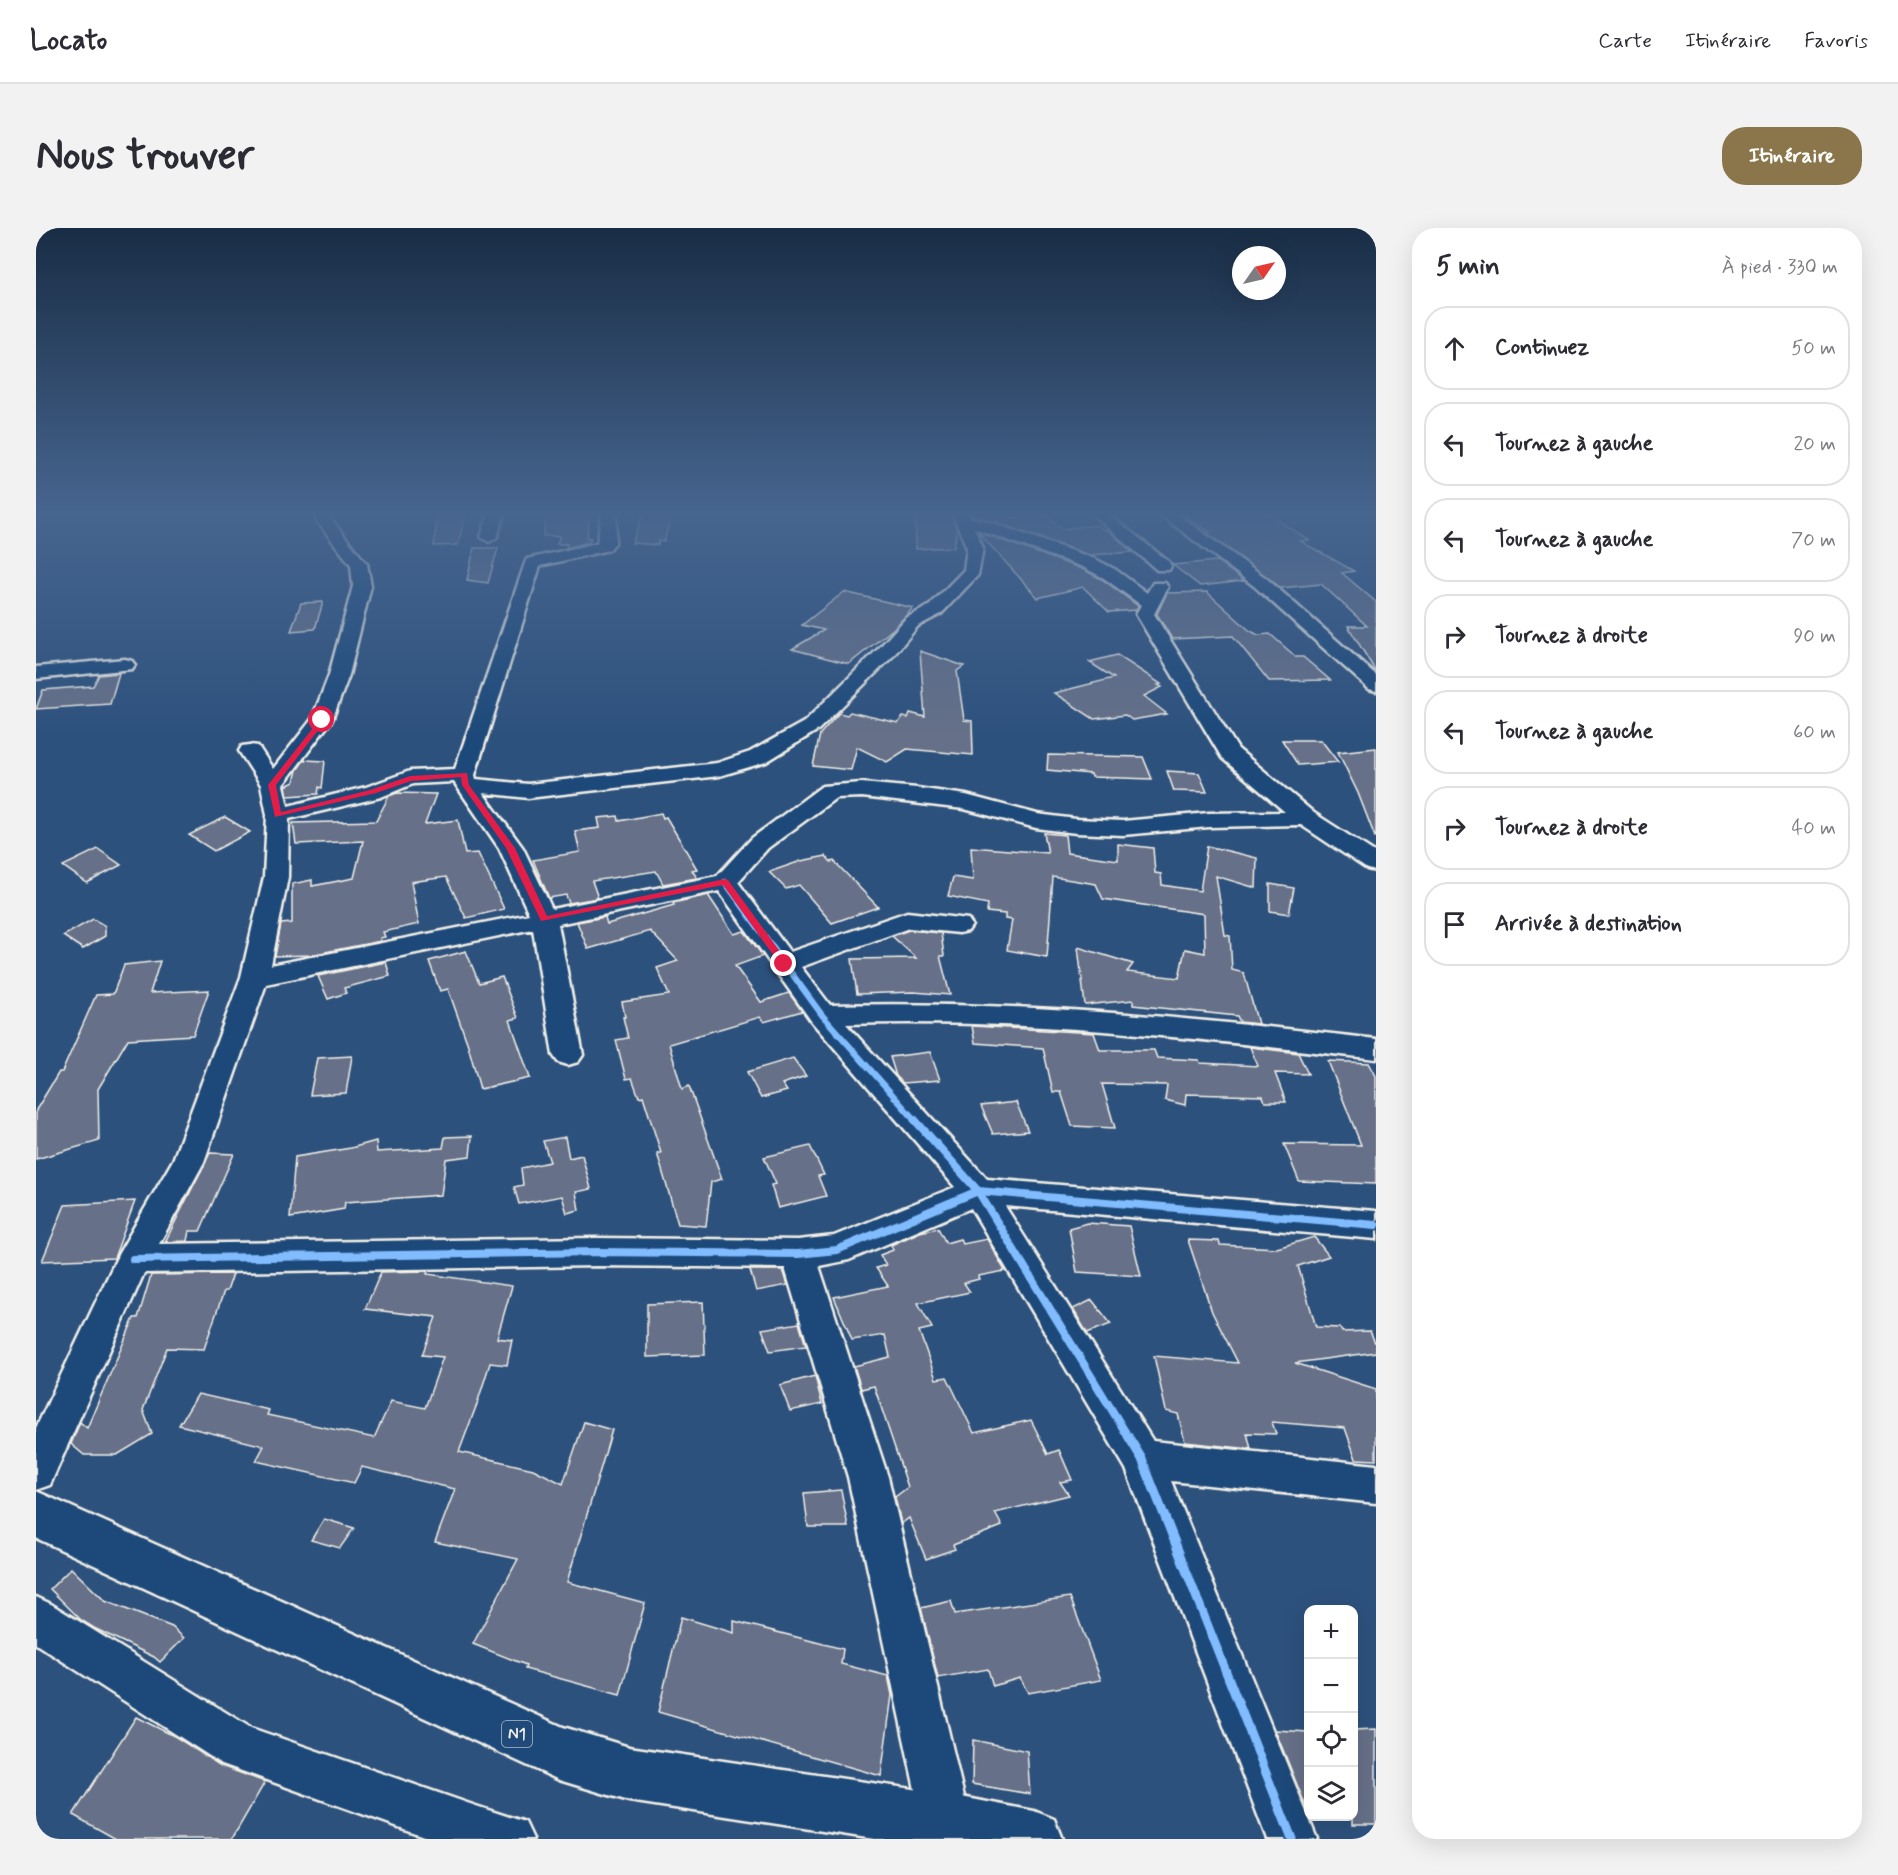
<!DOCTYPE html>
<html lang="fr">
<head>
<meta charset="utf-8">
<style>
  :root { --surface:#fff; --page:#f2f2f3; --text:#2b2b33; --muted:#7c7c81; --line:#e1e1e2; --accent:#8a764a }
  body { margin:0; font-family:Mynerve,sans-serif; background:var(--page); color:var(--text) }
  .controls { position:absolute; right:18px; bottom:18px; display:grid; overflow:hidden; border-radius:12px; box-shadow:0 6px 24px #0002 }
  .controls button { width:54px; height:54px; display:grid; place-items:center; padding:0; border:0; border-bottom:2px solid var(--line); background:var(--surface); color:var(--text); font:30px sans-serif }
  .compass { position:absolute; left:1196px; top:18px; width:54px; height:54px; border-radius:50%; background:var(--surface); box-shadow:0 6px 24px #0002; rotate:56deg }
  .stop { position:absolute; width:18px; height:18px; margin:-14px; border:4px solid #e11d48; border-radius:50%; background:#fff }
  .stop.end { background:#e11d48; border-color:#fff; box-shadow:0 2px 6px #0008 }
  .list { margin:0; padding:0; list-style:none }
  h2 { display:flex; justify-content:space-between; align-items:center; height:78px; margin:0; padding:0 24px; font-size:26px }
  h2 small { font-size:20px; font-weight:400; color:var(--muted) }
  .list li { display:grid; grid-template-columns:39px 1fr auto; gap:18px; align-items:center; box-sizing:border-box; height:84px; margin:0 12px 12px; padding:0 12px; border:2px solid var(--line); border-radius:24px }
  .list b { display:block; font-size:22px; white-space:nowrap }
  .list em { font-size:20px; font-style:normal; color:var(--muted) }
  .icon { flex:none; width:33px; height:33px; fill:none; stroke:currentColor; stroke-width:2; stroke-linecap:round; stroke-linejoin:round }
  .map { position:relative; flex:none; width:1340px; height:1611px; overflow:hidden; border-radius:24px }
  header { display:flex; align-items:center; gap:36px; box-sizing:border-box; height:84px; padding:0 30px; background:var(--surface); border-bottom:2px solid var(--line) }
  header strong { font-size:28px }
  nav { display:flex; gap:33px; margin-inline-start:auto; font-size:21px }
  .intro { display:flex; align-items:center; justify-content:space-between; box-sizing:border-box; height:144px; padding:0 36px }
  h1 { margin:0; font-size:42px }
  .button { padding:15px 27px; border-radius:24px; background:var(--accent); color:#fff; font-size:21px; font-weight:700 }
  main { display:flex; gap:36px; padding:0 36px }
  aside { flex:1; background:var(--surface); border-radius:24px; box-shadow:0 6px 24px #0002 }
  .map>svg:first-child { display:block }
  .building { fill:#666f88; stroke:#f4f1e8; stroke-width:1.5 }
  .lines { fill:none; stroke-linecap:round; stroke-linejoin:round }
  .street-casing { stroke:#f4f1e8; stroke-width:5 }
  .highway-casing { stroke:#f4f1e8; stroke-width:5 }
  .street { fill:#1f4a7a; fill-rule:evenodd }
  .highway { fill:#1f4a7a; fill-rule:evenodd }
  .cycleway-far2-casing { stroke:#1f4a7a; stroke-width:10 }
  .cycleway-far1-casing { stroke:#1f4a7a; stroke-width:11 }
  .cycleway-casing { stroke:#1f4a7a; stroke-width:13 }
  .cycleway-far2 { stroke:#80bcff; stroke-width:6 }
  .cycleway-far1 { stroke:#80bcff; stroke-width:8 }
  .cycleway { stroke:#80bcff; stroke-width:9 }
  .route { fill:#e11d48 }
  .labels { text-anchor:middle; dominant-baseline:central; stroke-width:4.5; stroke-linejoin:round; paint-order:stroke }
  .shield { fill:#1f4a7a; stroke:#b4bfc7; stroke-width:1.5 }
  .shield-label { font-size:16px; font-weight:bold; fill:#f4f1e8 }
</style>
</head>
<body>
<header>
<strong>Locato</strong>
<nav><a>Carte</a><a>Itinéraire</a><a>Favoris</a></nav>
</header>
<div class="intro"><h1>Nous trouver</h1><a class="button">Itinéraire</a></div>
<main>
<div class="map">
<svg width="1340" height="1611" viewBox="0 0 1340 1611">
  <rect width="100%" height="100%" fill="#2d517d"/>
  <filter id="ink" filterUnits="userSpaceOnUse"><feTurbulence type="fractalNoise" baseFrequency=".0167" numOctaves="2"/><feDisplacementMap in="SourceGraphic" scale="12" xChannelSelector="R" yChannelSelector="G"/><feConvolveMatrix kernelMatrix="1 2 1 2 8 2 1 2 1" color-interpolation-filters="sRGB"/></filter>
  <g filter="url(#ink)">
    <g class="building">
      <path d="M406,284H430L422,317L398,318L401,290H404Z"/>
      <path d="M511,284H554L551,310H555L553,314L530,320L531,316H521L524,308H507Z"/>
      <path d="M608,284H636L628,314L623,313L622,317L596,315Z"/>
      <path d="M879,284H914L921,301L918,319L880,321Z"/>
      <path d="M933,284H971L974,290L1011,287L1026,301L1059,297L1075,305L1096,324L1053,327L951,291L936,288Z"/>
      <path d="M1142,284H1229L1273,312L1264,313L1318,343L1306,345L1340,374V444L1312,398H1331L1285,356L1245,360L1171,305L1174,304Z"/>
      <path d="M942,304L1046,341L1067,352L1102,378L1100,382L1073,384L1047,359L1002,370Z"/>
      <path d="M438,320H462L452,355L431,352Z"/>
      <path d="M1181,333L1208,353L1164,358L1137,337Z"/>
      <path d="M808,364L877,380L858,400L813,436L756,421L788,402L766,397Z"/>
      <path d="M1171,364L1213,402L1222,407L1234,406L1260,429H1267L1294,452L1233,453L1197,408L1136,411L1121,386L1131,365Z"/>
      <path d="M287,374L279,401L255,403L265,375Z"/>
      <path d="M884,423L928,438L921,443L928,492L936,493L937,527L871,521L851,534L821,519L815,542L777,538L784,506L803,485L811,487L814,484L862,495L867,489L872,490L874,485L889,489Z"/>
      <path d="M1081,427L1125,456L1122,457L1126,459L1108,468L1131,486L1096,492L1089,487L1058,491L1018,465L1078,450L1053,434Z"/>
      <path d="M83,445L74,476L0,481L7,462L57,458L63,447Z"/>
      <path d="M1246,512H1285L1302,534L1262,537Z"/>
      <path d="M1340,520V608L1339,609L1322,565L1302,524Z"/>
      <path d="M1012,527L1107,529L1116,551L1056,549L1055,546L1011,542Z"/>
      <path d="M268,532L289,533L286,560L283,559L282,566L252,568L250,558L258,554L261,542Z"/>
      <path d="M1131,543L1163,545L1171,564L1138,563Z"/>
      <path d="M361,565L400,566L389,596L422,592L429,626L442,625L468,681L430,690L410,649L375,654L383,696L347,704L349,709L344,710L345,713L274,727L239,728L245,696L256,695V656L276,652V658L318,650L327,613L260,616L257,595L340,593L353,568Z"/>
      <path d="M625,585L627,590L630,589L661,641L656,642L661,650L627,656L620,643L556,653L562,670L533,675L530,667L513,670L497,632L544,624L539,603L564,600L562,590L582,588L583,593Z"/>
      <path d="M189,589L214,604L178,623L153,607Z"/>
      <path d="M1008,605L1029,607L1031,625L1082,632V616L1117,620L1119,645L1125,646L1126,657L1164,663L1171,618L1221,630L1220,660L1180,648L1189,707L1194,708L1196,742L1208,745L1222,796L1204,794L1201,788L1097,777V772L1049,777L1042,719L1097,736L1091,744L1143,750L1149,721L1169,725L1168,686L1067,671L1060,656L1017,649L1011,729L971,722L976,692L969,691V686L951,684L952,676L912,668L917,649L937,652L935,619L1012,625Z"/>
      <path d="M62,621L85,637L51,655L27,638Z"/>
      <path d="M790,628L795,634L798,633L842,679L796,695L763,657L750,661L733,644L765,633Z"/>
      <path d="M1234,656L1258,660L1253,686L1234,683Z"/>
      <path d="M672,667L698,706L708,703L727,728L699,738L725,774L753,765L766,783L728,794L724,789L633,816L646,861L653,858L686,951L675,954L670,998L642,996L621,925H625L607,868L603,869L596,850L590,851L580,812L592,810L587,789H589L586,774L633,767L621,740L642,733L614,703L552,721L541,694L569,689L571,696L638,677L637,675Z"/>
      <path d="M57,691L69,698V708L47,721L27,708Z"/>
      <path d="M873,702L905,705L908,728H904L914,767L878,764L821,766L816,731L880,730L856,708Z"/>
      <path d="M430,723L443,755L466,749L482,790L474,792L494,850L444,861L432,817L412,761L404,763L393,733Z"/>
      <path d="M124,733L114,765L173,762L157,807L92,811L62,861L63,913L0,931V882L23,844H26L60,767L77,766L88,737Z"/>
      <path d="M350,734L354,748L308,760L310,765L292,771L282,748Z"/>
      <path d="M936,798L1058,805L1064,822H1118L1121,830L1163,832L1164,835L1222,838L1214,819L1262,825L1272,846L1239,845L1250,874H1229L1227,868L1150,866L1149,877L1129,872L1131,857L1066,856L1079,900L1036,898L1025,864H1017L1007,820L939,815Z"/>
      <path d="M894,824L904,852L867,855L860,848L854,829Z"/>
      <path d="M316,828L310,865L274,867L281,830Z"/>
      <path d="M757,830L770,848L746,856L751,863L725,870L711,844Z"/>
      <path d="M1292,833L1333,835L1340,848V956L1263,953L1248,916L1325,917Z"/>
      <path d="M980,874L992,903L957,906L945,878Z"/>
      <path d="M436,908L434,928L410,931L405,967L309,974L308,981L254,990L259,929L315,920L340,913L341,924L407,920L409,909Z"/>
      <path d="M529,909L533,930L546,927L555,961L540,964L543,982L531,985L526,968L483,976L478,959L487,957L485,940L514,934L507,913Z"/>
      <path d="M774,918L788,947L782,948L790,968L742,980L735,957L740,956L728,929Z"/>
      <path d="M174,925L198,926L164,1003H153L151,1013L129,1014Z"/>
      <path d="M99,973L78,1030L6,1033L29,977Z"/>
      <path d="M1051,995L1093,998L1105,1048L1041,1044L1033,1000Z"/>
      <path d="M902,1000L910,1015L924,1011L927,1016L951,1011L969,1043L942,1048L943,1051L928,1055L934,1064L882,1075L896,1100L883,1103L900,1151L911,1149L938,1205L995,1192L1012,1226L1023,1222L1036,1252L1024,1254L1033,1267L959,1285L966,1298L917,1317L919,1321L890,1331L873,1290L865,1296L859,1269L872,1259L838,1158L825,1161L818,1138L854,1129L849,1107L816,1112L798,1069L852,1058L840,1040L850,1037L844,1027L857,1022L855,1017L884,1004Z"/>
      <path d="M1278,1009L1293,1028L1262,1038L1280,1099L1304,1100L1306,1104L1334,1103L1340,1117V1124L1259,1135L1340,1161V1232L1320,1231L1309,1200L1236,1194L1240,1206L1211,1205L1215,1221L1149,1214L1142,1186L1130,1183L1118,1128L1202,1135L1176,1084L1152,1012L1183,1013L1184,1017L1241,1020Z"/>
      <path d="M714,1042H747L752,1057L720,1063Z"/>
      <path d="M392,1043L391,1046L476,1058L461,1110L476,1112L471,1137L454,1135L441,1176L423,1224L497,1241L527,1256L548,1194L576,1202L531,1354L609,1375L584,1467L489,1441L490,1437L437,1416L482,1331L399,1314L419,1261L326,1239L318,1255L220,1233L228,1218L143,1197L162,1166L233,1182L231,1187L338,1210L355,1173L389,1180L407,1129L386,1127L400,1089L329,1081L345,1044Z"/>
      <path d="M197,1046L191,1063H188L168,1121L131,1120L107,1182L116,1206L81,1227H48L35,1216L44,1194L51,1200L98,1090H102L115,1047Z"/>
      <path d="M1056,1072L1075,1096L1051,1105L1037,1081Z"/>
      <path d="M667,1074L669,1127L611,1129V1076Z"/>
      <path d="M763,1095L770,1118L734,1123L726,1101Z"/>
      <path d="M779,1148L786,1176L754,1183L744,1157Z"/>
      <path d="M805,1262L812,1299H772L768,1265Z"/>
      <path d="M288,1291L318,1300L304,1320L275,1312Z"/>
      <path d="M35,1340L69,1373L136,1399L148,1410L124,1434L118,1429L58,1400L45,1392L14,1361Z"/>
      <path d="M1034,1369L1065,1452L992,1465L984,1450L957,1458L952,1441L902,1450L885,1380L915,1373L919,1386Z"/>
      <path d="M645,1389L698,1405V1393L807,1421L805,1436L852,1448L856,1467L845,1548L622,1484Z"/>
      <path d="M100,1489L140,1509L185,1538L229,1554L196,1611H80L37,1587Z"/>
      <path d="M1340,1501V1596H1317V1502Z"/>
      <path d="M1239,1502L1272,1504V1584Z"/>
      <path d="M937,1512L991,1523L994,1566L936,1556Z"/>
    </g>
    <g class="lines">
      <defs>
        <g id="street">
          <path d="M274,284H289L331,336L335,358L313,447L296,492L247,557L252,578L330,559L374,543L419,541L489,335L491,331L561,315L566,284H581L579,315L573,322L504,338L439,547L440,551L492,556L681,535L714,524L768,494L843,420L870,390L893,378L928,342L931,320L916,284H931L934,290L950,293L1059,331L1080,342L1111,365L1117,355H1129L1132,359L1118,386L1202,521L1278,585L1340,625V643L1331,641L1265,597L1173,599L1087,607L1040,605L1000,600L928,581L826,569L800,570L732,620L702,654L754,724L871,684L932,691L936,697L932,703L923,705L873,700L765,739L794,777C976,772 1159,790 1340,811V831C1164,811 987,790 810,796L951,951L1340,983V1011L969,978L1117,1213L1340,1237V1275L1135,1253L1281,1611H1231L1090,1241L935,980L813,1032L783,1038L852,1249L934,1594L927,1611H893L886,1594L812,1249L749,1040L561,1038L108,1045L14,1257L0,1262V1200L83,1025L137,932L205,749L228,649L231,587L225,557L203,523L206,518L214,517L222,518L237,541L276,491L293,447L317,358L315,337ZM938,300L1047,339L1068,350L1105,377L1100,386L1186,530L1249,584L1173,585L1087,593L1040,591L1001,586L930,567L881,560L826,555L786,558L716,610L681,648L516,681L487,620L447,565L492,570L683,548L730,534L782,502L857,428L882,398L905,386L942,347L947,320ZM418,554L463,620L493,686L235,737L252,649L253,591L345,569L377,556ZM683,663L776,794L919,959L798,1008L762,1012L561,1010L123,1016L168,934L230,756L497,701L517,827L522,834L532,837L542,834L547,827L522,696Z"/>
          <path d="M453,284H469L461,309L453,314L445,309Z"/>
          <path d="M1054,284H1070L1133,334L1135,338L1133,342H1121Z"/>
          <path d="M1121,284H1138L1230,350L1340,447V463L1333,461L1218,358Z"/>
          <path d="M89,431L96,433L99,437L96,441L0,451V439Z"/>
          <path d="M0,1369L15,1376L215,1500L437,1577L489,1594L497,1611H396L203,1542L186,1536L0,1416Z"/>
        </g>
        <path id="highway" d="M0,1263L527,1499L593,1519L910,1566L998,1583L1018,1591L1026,1611H838L593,1573L523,1552L0,1310Z"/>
      </defs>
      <use href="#street" class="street-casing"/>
      <use href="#highway" class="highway-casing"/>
      <use href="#street" class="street"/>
      <use href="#highway" class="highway"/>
      <defs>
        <path id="cycleway-far2" d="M689,654L786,787L879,892"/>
        <g id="cycleway-far1">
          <path d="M878,891L942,963L1093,1210"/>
          <path d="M97,1031L561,1024L762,1026L801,1022L942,963L1340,997"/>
        </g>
        <path id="cycleway" d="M1092,1208L1106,1231L1256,1611"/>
      </defs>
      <use href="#cycleway-far2" class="cycleway-far2-casing"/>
      <use href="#cycleway-far1" class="cycleway-far1-casing"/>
      <use href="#cycleway" class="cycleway-casing"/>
      <use href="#cycleway-far2" class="cycleway-far2"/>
      <use href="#cycleway-far1" class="cycleway-far1"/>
      <use href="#cycleway" class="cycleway"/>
    </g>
  </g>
  <linearGradient id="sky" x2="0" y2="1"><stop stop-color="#192d45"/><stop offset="0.56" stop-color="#46658f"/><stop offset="1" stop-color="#46658f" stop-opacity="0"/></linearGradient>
  <rect width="1340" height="509" fill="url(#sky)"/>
  <path class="route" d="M284,491L290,492L240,557L245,584L334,562L374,548L431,545L433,557L479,620L511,688L689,651L692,652L753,736L745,738L687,657L505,693L470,620L426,557L425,549L375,553L340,565L239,589L232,557Z"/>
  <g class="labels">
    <rect class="shield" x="466" y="1493" width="30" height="26" rx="4.5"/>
    <g class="shield-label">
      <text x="481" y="1506">N1</text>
    </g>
  </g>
</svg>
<div class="controls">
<button>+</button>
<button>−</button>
<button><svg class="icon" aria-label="locate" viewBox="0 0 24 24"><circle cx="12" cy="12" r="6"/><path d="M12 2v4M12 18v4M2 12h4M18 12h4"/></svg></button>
<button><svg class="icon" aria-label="layers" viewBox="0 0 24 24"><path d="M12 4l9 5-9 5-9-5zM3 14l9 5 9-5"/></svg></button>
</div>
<svg class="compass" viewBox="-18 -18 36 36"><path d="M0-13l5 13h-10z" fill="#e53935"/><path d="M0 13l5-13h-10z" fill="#7c7c81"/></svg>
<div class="stop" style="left:286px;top:492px"></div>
<div class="stop end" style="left:748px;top:736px"></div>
</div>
<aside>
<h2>5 min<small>À pied · 330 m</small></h2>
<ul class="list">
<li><svg class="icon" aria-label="ahead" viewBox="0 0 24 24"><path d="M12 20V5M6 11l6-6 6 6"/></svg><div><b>Continuez</b></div><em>50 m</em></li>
<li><svg class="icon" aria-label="left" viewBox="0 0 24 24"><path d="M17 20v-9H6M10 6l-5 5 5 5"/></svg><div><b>Tournez à gauche</b></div><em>20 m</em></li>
<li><svg class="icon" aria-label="left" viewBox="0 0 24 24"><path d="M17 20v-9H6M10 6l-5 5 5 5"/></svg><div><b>Tournez à gauche</b></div><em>70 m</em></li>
<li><svg class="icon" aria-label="right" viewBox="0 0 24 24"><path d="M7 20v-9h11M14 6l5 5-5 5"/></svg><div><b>Tournez à droite</b></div><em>90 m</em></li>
<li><svg class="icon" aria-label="left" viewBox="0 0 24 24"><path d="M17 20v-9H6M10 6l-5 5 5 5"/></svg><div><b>Tournez à gauche</b></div><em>60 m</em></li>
<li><svg class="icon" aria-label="right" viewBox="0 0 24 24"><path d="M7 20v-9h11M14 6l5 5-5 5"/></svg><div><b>Tournez à droite</b></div><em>40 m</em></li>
<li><svg class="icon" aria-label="arrive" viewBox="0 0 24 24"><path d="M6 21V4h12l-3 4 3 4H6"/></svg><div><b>Arrivée à destination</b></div></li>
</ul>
</aside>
</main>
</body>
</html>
